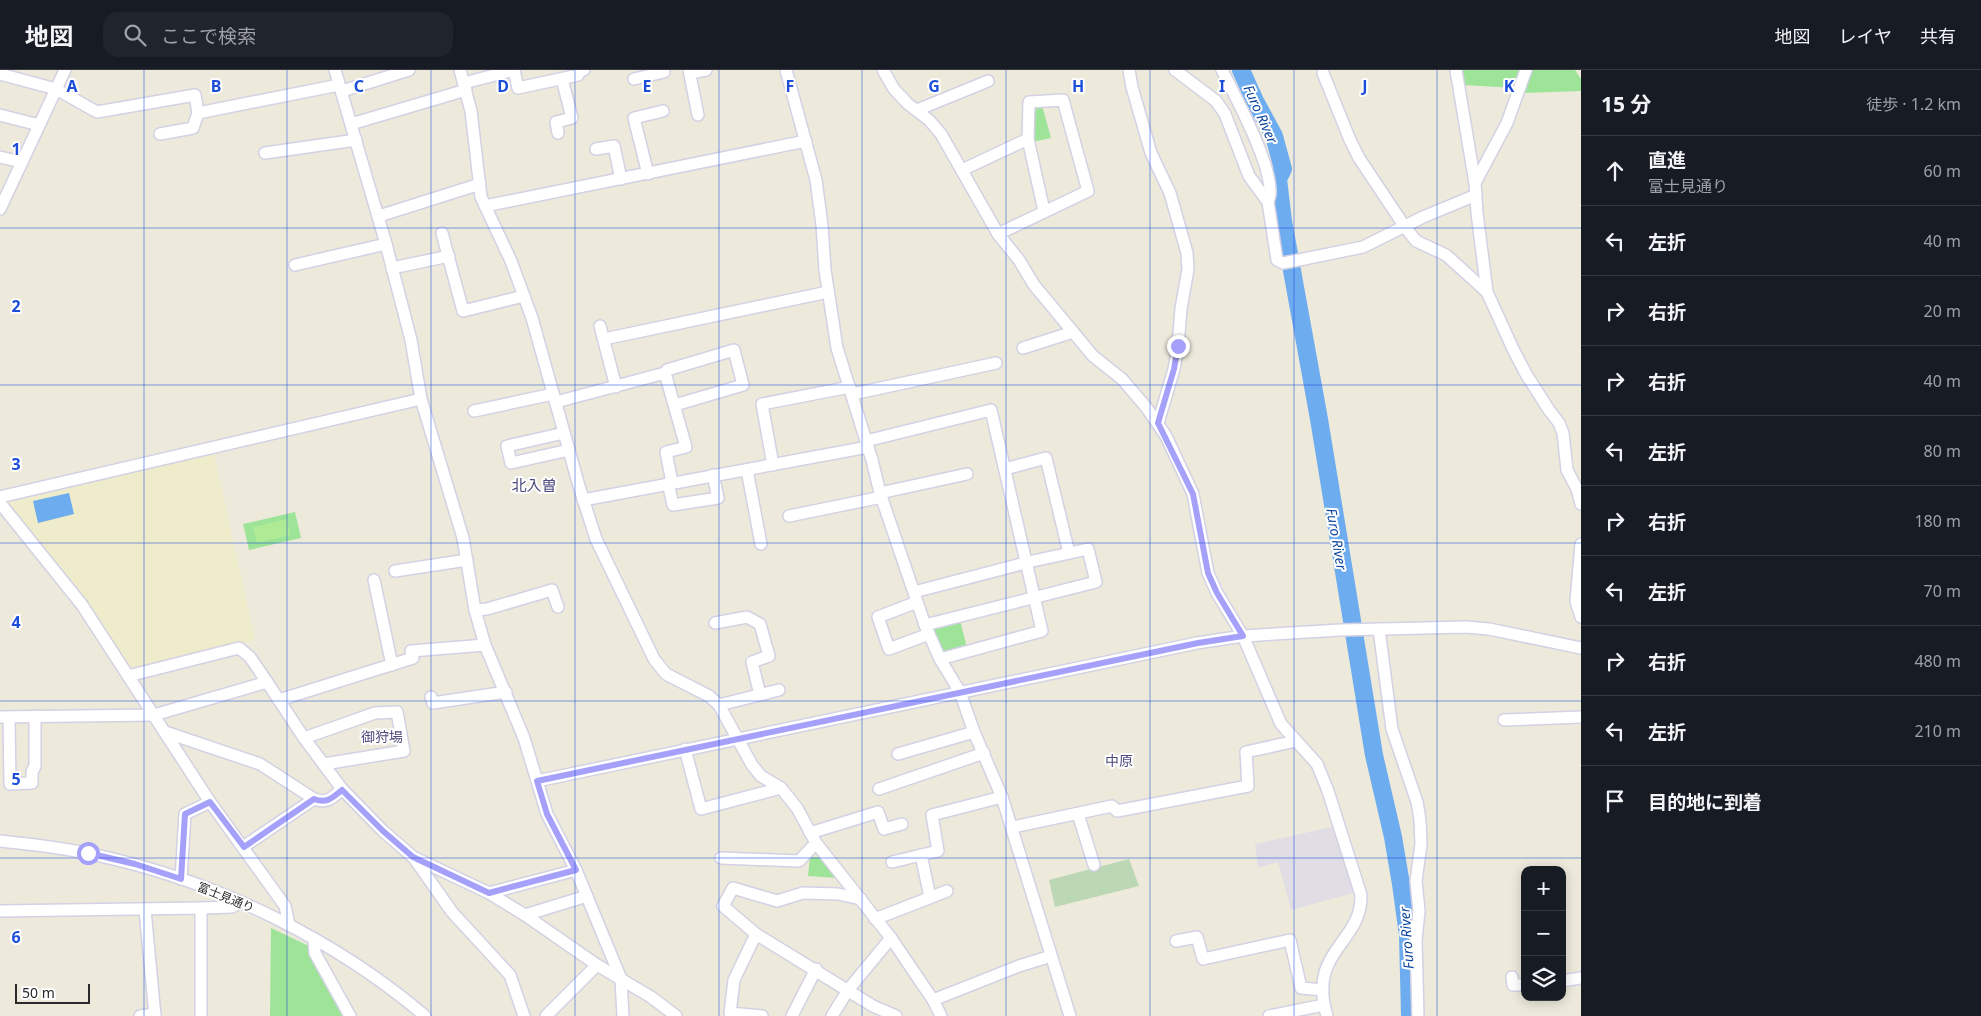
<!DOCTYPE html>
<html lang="ja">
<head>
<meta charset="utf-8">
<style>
  :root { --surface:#171b24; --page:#20242c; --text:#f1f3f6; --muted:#9ea1a6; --line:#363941 }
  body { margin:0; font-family:"Noto Sans","Noto Sans JP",sans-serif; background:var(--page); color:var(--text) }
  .controls { position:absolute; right:15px; bottom:15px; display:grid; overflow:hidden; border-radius:10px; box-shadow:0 2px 12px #0003 }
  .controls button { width:45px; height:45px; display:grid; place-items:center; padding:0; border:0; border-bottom:1px solid var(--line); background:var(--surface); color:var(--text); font:25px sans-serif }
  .scale { position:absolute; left:15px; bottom:12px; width:75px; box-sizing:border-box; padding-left:5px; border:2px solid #2a2a2a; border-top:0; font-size:14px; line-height:18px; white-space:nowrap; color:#2a2a2a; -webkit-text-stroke:4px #fff; paint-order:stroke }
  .stop { position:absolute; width:15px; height:15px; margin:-11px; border:4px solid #a5a0f9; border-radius:50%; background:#fff }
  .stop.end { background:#a5a0f9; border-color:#fff; box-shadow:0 1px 5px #0008 }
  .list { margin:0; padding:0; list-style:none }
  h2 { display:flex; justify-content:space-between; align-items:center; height:65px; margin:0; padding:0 20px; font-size:21px }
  h2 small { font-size:16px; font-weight:400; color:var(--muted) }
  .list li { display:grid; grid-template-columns:32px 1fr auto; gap:15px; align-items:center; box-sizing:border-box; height:70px; padding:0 20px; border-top:1px solid var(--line) }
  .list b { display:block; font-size:19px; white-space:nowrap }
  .list p { margin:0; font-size:16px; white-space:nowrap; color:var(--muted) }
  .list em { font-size:16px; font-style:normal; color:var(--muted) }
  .icon { flex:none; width:28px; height:28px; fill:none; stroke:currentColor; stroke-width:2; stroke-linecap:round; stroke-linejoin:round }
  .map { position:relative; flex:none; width:1581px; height:946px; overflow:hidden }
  header { display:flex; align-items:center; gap:30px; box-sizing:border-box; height:70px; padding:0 25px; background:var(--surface); border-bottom:1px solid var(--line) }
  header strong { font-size:24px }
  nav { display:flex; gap:28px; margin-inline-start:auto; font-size:18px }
  .search { width:350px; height:45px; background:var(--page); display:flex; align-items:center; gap:12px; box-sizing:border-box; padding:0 18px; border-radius:15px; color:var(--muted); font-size:19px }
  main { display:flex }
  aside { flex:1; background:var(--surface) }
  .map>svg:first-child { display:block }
  .industrial { fill:#e1dde5 }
  .education { fill:#eeeccb }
  .green { fill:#9ee498 }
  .cemetery { fill:#bbd7b3 }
  .pitch { fill:#afeb94 }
  .water { fill:#6eacf0 }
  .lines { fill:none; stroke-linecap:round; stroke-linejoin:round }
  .river { stroke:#6eacf0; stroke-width:18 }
  .minor-casing { stroke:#d3d1e3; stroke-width:14 }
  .minor { stroke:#fff; stroke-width:11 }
  .route { stroke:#a5a0f9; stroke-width:6 }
  .grid { fill:none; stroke:#1d4ed8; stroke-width:1; stroke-opacity:0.55 }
  .labels { text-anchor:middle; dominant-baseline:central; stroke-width:4; stroke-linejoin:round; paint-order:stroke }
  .street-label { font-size:12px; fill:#2a2a2a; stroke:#fff }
  .water-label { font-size:14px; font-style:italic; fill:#0c459d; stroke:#fff }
  .neighbourhood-label { font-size:14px; fill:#4e4a7c; stroke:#fff }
  .quarter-label { font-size:15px; fill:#4e4a7c; stroke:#fff }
  .grid-label { font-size:16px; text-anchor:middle; font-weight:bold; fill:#1d4ed8; stroke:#fff; stroke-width:4; stroke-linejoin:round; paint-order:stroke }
</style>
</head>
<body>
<header>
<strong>地図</strong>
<div class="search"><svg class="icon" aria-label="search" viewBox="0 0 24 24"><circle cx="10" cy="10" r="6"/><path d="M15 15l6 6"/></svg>ここで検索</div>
<nav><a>地図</a><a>レイヤ</a><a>共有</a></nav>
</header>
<main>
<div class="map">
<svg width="1581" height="946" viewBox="0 0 1581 946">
  <rect width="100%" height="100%" fill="#edeadc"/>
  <path class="industrial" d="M1336,756L1357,822L1291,840L1278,792L1258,798L1255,774Z"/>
  <path class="education" d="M214,384L255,570L135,601L125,596L7,435L8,432Z"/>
  <g class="green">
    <path d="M1460,0H1522L1516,18L1463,15Z"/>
    <path d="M1529,0H1575L1581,9V21L1523,23Z"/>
    <path d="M1042,35L1051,68L1032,72L1033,38Z"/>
    <path d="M295,442L301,468L249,480L243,454Z"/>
    <path d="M960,550L967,578L944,585L932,561L933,557Z"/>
    <path d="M810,787H823L838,808L808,806Z"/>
    <path d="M271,858L309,876L346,946H270Z"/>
  </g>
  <path class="cemetery" d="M1129,789L1139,816L1055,837L1049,810Z"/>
  <path class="pitch" d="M287,449L290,465L257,473L253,457Z"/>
  <path class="water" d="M69,423L74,444L38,453L33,431Z"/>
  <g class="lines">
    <path class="river" d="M1241,0L1255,31L1274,66L1283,99L1278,109L1283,151L1319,349L1374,685L1393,767L1401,814L1408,865L1410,946"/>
    <defs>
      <g id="minor">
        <path d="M335,0L386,174L411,270L421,329L463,468L475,540L485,575L524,668L547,744L576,800L621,909L623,946"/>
        <path d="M460,0L471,41L481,127L511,191L532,248L579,416L596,469L654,589L666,604L709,626L719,635L752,695L761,706L781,718L797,738L816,773L891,868L933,930L941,946"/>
        <path d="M689,0L698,45"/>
        <path d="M786,0L816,110L822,155L825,200L837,278L872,390L880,423L925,555L940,589L960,622L974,662L1002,727L1070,946"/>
        <path d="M883,0L894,19L908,34L929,50L941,64L998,164L1019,190L1034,215L1093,286L1122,309L1146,337L1166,366L1193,424L1208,503L1217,523L1243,566L1281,654L1317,694L1328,721L1361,825C1362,874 1307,880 1327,946"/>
        <path d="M1129,0L1132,17L1151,83L1170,123L1187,183L1188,199L1181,239L1178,276L1174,299L1158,353"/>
        <path d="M1175,0L1216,31L1225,44L1249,106L1268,132L1277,190L1283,193L1304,189L1363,177L1423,147L1476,125"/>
        <path d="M1222,0C1237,30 1269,89 1270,120C1271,124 1269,128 1268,132"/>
        <path d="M1456,0L1475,113L1477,143L1487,222L1513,279L1526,304L1549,340L1559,353L1563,363L1567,400L1577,419L1581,434"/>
        <path d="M690,3L706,0"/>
        <path d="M1323,3L1350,70L1359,88L1405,157L1416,171L1446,185L1487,222"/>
        <path d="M0,4L56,19L97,42L195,25L198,43L193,58L160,64"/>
        <path d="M634,9L664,2L663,0"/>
        <path d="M464,13L514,0L518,18L578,5L580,1L584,0"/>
        <path d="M342,21L409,0"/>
        <path d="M917,40L988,11"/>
        <path d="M198,43L339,15"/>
        <path d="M0,45L39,55"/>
        <path d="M351,54L466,20"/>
        <path d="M558,63L556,52L572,48L562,9"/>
        <path d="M1028,69L1044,141"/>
        <path d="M596,79L614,76L621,109"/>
        <path d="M265,83L356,70"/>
        <path d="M0,87L22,92"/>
        <path d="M962,100L1028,69L1029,32L1063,30L1088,121L998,164"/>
        <path d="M648,104L634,48L663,41"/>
        <path d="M1475,113L1507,53L1526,0"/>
        <path d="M485,136L806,71"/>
        <path d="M0,139L65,0"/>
        <path d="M379,146L480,114"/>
        <path d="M442,163L463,241L524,226"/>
        <path d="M295,195L386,174"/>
        <path d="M392,198L449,186"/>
        <path d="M600,256L616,317"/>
        <path d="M604,269L828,222"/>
        <path d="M1023,278L1073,262"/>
        <path d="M665,303L686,377L666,382L672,412"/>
        <path d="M853,324L996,293"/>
        <path d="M556,332L665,303L667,300L734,280L743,315L675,335"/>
        <path d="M474,341L553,324"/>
        <path d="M564,363L507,376L511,393L569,380"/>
        <path d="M866,371L991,340L1042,561L940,589"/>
        <path d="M773,395L762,334L850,317"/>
        <path d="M1005,399L1046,388L1069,483"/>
        <path d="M747,400L761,474"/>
        <path d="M668,413L673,435L718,428L713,405"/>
        <path d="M880,423L967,404"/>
        <path d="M0,427L421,329"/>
        <path d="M583,430L868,377"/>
        <path d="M0,433L82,535L210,732L285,836L289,855"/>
        <path d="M789,446L882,427"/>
        <path d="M1581,474L1576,531L1581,547"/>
        <path d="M395,501L467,490"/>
        <path d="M374,510L392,595"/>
        <path d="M914,522L1033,491L1088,479L1096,512L925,555"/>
        <path d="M917,532L878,547L889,579L929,564"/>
        <path d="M475,540L487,539L552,520L558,537"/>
        <path d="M715,553L747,547L760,554L769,586L752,592L760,625"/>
        <path d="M1379,559L1392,659L1417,732L1420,750L1421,774L1416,811L1419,841L1416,870L1418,946"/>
        <path d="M128,606L239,578L250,587L267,612"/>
        <path d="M431,627L433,633L506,622"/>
        <path d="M279,630L413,588L411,581L485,575"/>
        <path d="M719,635L779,620"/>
        <path d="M0,647L154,645L267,612L304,668L342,719L383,761L413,787L489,823L525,845L597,895L651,927L676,946"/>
        <path d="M9,647L10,714L32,713V702L35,696V646"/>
        <path d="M1504,650L1581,647"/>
        <path d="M165,662L260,694L314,729C327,734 332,728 342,719"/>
        <path d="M304,668L375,643L397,642L404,681L324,694"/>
        <path d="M685,679L701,739L781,718"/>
        <path d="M898,684L974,662"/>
        <path d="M537,711L1197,573L1243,566L1340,560L1466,557L1489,559L1581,578"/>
        <path d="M879,719L984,683"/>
        <path d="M1078,744L1094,795"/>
        <path d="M1013,757L1112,736L1117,741L1248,716L1246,682L1296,671"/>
        <path d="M810,763L878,742L884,759L902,754"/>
        <path d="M0,771C37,775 73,779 109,788C222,814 337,871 425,946"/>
        <path d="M243,777L314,729"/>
        <path d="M921,785L930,827"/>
        <path d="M414,788L452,842L510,905L524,946"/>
        <path d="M721,788L799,791L816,773"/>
        <path d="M892,792L938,781L932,745L1002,727"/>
        <path d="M181,809L185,744L210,732"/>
        <path d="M489,823L576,800"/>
        <path d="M861,829L838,824L803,823L777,831L733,818L723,836L756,864L873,936L896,946"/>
        <path d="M201,838L232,837L241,832"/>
        <path d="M145,840L155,946"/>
        <path d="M0,841L201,838V946"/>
        <path d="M525,845L587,826"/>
        <path d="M875,849L947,821"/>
        <path d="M756,864L734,910L730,943L762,946"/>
        <path d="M314,869L315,883L350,946"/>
        <path d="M1176,871L1197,867L1203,889L1290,870L1301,918L1323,920"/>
        <path d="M1512,907L1513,915H1525"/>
        <path d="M1562,911L1581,908"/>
        <path d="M933,930L1019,896L1051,886"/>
        <path d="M140,946L155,944"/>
        <path d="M546,946L597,895"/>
        <path d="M792,946L816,899"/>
        <path d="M832,946L848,920L891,868"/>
        <path d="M1269,946L1324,935"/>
      </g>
    </defs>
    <use href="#minor" class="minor-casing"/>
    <use href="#minor" class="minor"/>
  </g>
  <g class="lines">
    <path class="route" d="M88,783L135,794L181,809L185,744L210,732L244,777L314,729C327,734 332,728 342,720L383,761L413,787L489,823L576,800L547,744L537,711L1198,573L1243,566L1217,523L1208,503L1193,424L1158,353L1174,299L1178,276"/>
  </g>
  <path class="grid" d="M144,0V946M287,0V946M431,0V946M575,0V946M719,0V946M862,0V946M1006,0V946M1150,0V946M1294,0V946M1437,0V946M0,158H1581M0,315H1581M0,473H1581M0,631H1581M0,788H1581"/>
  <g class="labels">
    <g class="street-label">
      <text transform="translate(226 827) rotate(22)">富士見通り</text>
    </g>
    <g class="water-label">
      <text transform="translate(1261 44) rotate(66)">Furo River</text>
      <text transform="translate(1337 469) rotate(80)">Furo River</text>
      <text transform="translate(1406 868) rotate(-94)">Furo River</text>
    </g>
    <g class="neighbourhood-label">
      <text x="382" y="666">御狩場</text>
      <text x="1119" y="690">中原</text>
    </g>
    <g class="quarter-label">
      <text x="534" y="415">北入曽</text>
    </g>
  </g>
  <g class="grid-label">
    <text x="72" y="22">A</text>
    <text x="216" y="22">B</text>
    <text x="359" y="22">C</text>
    <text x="503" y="22">D</text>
    <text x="647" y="22">E</text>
    <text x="790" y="22">F</text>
    <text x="934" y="22">G</text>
    <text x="1078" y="22">H</text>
    <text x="1222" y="22">I</text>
    <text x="1365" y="22">J</text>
    <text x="1509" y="22">K</text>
    <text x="16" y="85">1</text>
    <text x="16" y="242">2</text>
    <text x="16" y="400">3</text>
    <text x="16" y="558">4</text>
    <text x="16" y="715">5</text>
    <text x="16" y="873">6</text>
  </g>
</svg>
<div class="controls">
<button>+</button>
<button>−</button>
<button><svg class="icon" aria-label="layers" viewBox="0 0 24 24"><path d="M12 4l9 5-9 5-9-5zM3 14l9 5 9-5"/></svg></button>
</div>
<div class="scale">50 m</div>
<div class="stop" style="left:88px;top:783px"></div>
<div class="stop end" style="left:1178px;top:276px"></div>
</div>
<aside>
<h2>15 分<small>徒歩 · 1.2 km</small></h2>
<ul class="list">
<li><svg class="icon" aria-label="ahead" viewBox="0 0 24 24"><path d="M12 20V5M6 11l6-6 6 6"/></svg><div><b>直進</b><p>富士見通り</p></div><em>60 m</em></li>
<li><svg class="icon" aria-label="left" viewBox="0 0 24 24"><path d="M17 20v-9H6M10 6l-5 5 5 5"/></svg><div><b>左折</b></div><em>40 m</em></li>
<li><svg class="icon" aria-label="right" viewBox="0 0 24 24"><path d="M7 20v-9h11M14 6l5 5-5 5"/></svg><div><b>右折</b></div><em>20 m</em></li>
<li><svg class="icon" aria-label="right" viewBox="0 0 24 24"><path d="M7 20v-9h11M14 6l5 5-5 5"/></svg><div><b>右折</b></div><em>40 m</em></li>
<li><svg class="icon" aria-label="left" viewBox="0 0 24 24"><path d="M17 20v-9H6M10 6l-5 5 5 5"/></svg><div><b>左折</b></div><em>80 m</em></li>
<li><svg class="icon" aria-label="right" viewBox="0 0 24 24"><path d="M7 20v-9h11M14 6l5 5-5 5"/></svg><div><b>右折</b></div><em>180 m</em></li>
<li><svg class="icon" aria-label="left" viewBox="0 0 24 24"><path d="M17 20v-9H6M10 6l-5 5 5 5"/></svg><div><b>左折</b></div><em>70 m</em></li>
<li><svg class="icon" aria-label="right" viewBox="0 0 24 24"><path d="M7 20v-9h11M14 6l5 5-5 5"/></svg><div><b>右折</b></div><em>480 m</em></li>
<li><svg class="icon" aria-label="left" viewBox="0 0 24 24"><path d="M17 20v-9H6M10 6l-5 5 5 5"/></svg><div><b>左折</b></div><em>210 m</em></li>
<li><svg class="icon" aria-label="arrive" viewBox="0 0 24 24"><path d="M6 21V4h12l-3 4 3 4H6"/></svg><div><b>目的地に到着</b></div></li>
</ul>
</aside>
</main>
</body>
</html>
